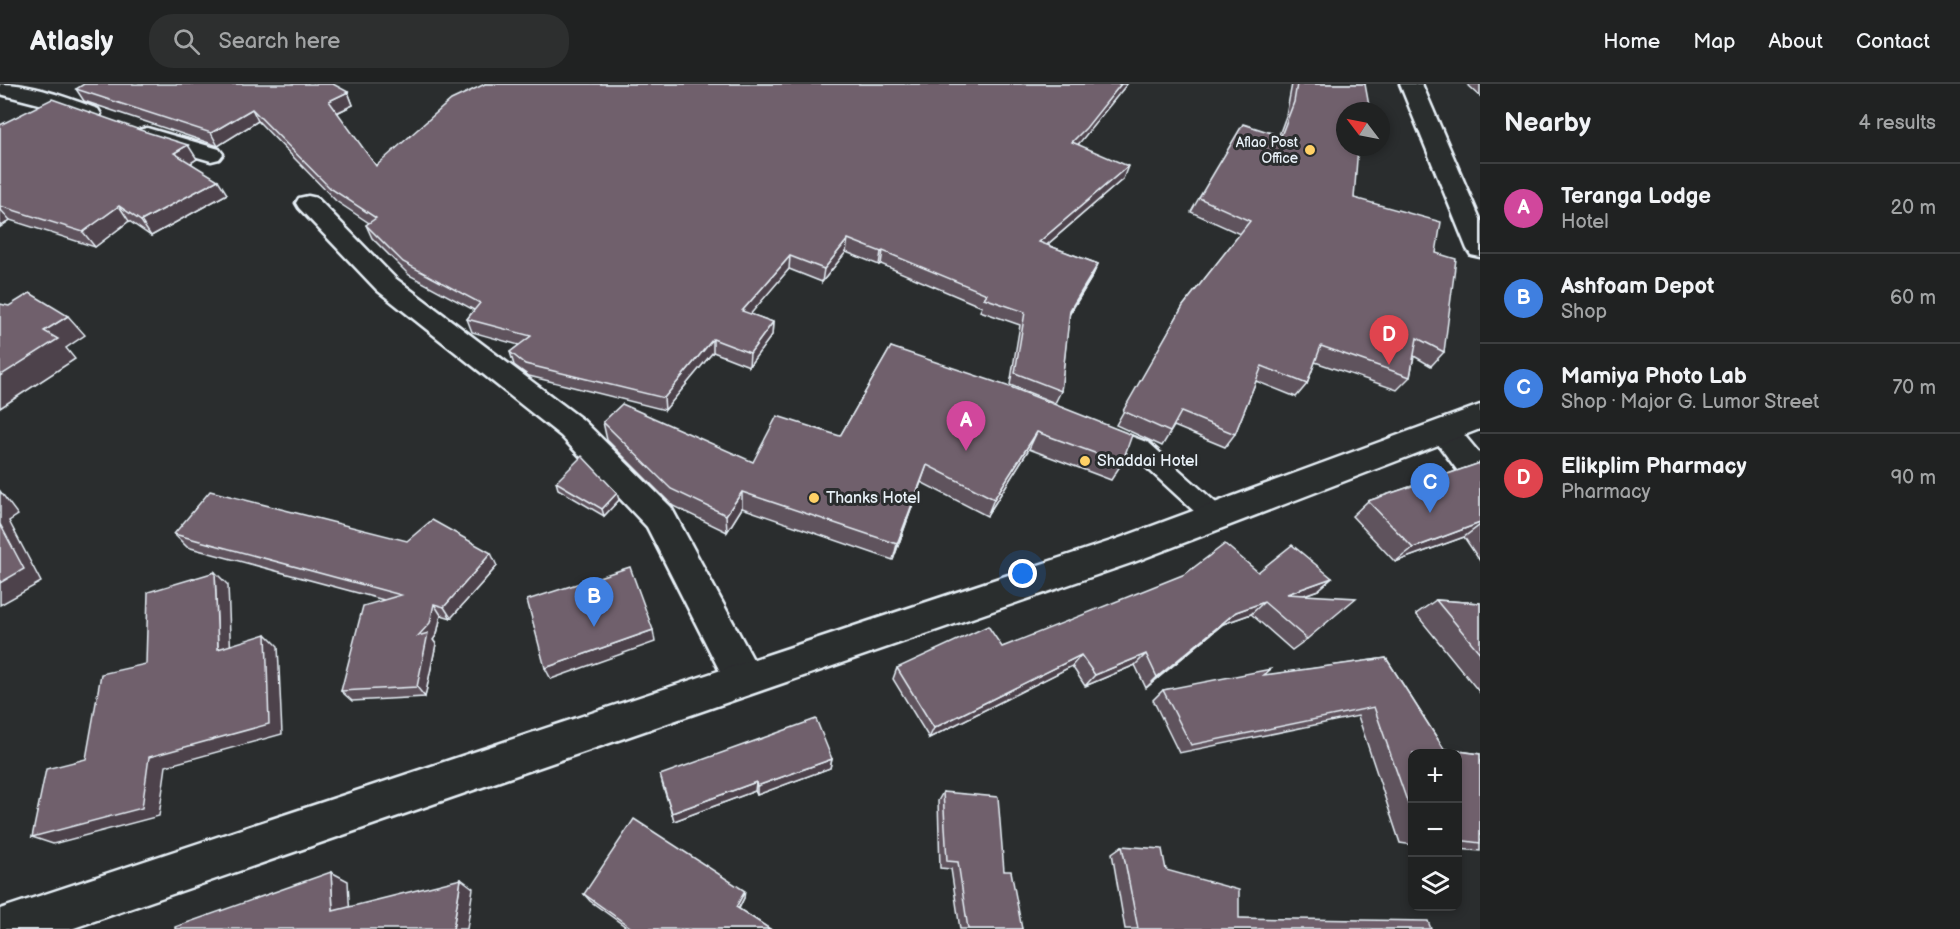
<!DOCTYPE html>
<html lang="en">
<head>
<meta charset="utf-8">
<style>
  :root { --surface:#202222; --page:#2d2f2f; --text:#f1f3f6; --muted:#a2a4a5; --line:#3d3f40; --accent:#b45309 }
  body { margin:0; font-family:"Balsamiq Sans",sans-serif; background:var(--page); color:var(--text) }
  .controls { position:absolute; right:18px; bottom:18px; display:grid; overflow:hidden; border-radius:12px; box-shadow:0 3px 9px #0003 }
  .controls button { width:54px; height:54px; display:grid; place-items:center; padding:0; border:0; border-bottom:2px solid var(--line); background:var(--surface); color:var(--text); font:30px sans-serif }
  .compass { position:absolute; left:1336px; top:18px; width:54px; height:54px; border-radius:50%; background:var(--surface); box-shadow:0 3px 9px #0003; rotate:302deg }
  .you { position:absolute; left:1023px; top:490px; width:21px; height:21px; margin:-15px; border:4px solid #fff; border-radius:50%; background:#1a73e8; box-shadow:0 0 0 9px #1a73e833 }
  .badge { display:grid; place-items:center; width:39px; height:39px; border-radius:50%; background:var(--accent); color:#fff; font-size:20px; font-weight:700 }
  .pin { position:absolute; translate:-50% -50px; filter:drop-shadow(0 2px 3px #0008) }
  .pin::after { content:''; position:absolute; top:32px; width:21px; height:18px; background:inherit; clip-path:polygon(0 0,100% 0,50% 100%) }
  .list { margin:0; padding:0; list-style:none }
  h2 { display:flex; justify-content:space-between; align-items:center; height:78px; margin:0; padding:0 24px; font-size:26px }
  h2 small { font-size:20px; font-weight:400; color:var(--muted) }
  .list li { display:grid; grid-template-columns:39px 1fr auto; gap:18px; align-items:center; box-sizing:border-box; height:90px; padding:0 24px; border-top:2px solid var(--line) }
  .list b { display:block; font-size:22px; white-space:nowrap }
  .list p { margin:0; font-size:20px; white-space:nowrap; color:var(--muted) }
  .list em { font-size:20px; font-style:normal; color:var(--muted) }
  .icon { flex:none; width:33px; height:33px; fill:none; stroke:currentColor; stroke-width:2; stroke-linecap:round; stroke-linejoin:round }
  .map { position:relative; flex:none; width:1480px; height:845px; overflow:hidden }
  header { display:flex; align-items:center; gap:36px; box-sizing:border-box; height:84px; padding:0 30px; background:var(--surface); border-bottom:2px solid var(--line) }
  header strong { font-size:28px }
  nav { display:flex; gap:33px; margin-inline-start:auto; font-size:21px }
  .search { width:420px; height:54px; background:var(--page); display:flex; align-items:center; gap:15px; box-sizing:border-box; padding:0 21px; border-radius:24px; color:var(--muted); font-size:22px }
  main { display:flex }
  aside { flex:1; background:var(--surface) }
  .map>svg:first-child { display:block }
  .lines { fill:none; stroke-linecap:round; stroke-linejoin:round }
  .service-casing { stroke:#e8f1f8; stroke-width:5 }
  .minor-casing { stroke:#e8f1f8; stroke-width:5 }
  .trunk-casing { stroke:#e8f1f8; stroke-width:5 }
  .service { fill:#2a2d2e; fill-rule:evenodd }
  .minor { fill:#2a2d2e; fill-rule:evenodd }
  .trunk { fill:#2a2d2e; fill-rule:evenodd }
  .wall { fill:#5f535d; stroke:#e8f1f8; stroke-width:1.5 }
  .shaded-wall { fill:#4e434c; stroke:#e8f1f8; stroke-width:1.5 }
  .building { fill:#6f606c; stroke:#e8f1f8; stroke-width:1.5 }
  .poi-dot { fill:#ffd166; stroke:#2a2d2e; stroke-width:2 }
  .labels { text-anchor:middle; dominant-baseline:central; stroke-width:6; stroke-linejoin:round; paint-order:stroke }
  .far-poi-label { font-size:14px; fill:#e8f1f8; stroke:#2a2d2e; text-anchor:end }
  .poi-label { font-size:16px; fill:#e8f1f8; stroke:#2a2d2e; text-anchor:start }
</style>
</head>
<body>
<header>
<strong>Atlasly</strong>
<div class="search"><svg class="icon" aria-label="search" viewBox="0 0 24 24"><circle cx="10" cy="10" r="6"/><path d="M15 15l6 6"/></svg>Search here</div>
<nav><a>Home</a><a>Map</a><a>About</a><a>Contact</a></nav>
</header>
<main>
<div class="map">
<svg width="1480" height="845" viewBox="0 0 1480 845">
  <rect width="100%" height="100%" fill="#2a2d2e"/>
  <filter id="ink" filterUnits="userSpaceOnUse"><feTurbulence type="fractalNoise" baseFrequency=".0167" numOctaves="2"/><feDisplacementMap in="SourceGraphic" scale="12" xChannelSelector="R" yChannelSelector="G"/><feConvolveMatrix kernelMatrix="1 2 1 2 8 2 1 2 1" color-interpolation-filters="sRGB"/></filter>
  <g filter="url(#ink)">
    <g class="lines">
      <defs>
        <path id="service" d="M1100,341L1149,359L1224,426L1227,433L1224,440L1216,442L1208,440L1133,371L1093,355L1089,349L1093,343Z"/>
        <g id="minor">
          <path d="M0,0C33,0 68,14 98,25L101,30L98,35L90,37L51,23L0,10Z"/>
          <path d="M1400,0H1422L1480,135V173L1471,171L1467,165Z"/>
          <path d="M147,44L219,65L223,70L219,75L211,77L139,56L136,51L139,46Z"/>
          <path d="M308,112L317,114L395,194L583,336L671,423L756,581L762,594L756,607L743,612L730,607L647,443L561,352L377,206L299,124L296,119L299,114Z"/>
          <path d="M1444,336L1455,340L1480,370V406L1469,402L1429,348L1433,340Z"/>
        </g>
        <path id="trunk" d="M1480,321V345L1134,478L71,845H0V825L6,823L1117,455Z"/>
      </defs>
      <use href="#service" class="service-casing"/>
      <use href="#minor" class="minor-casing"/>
      <use href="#trunk" class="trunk-casing"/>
      <use href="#service" class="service"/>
      <use href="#minor" class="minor"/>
      <use href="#trunk" class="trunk"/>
    </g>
    <g class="wall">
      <path d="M485,0H1127L1078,60L1123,95L1047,161L1098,180L1092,193L1069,231L1061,307L1055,319L1010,301L1020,241L980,227L982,223L881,180L879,181L846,168L822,198L789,185L750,230L773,238L772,251L749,282L713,268L665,326L529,292L514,281L510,268L519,261L472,248L467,235L474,226L409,191L372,154L366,141L369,139L336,117L258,37L218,62L84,17L76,5L348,8L353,21L337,29L376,82Z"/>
      <path d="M1292,0H1365L1345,27L1354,114L1436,169L1444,268L1431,282L1414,272L1410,293L1397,306L1315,278L1307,300L1296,313L1256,297L1235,350L1225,363L1174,342L1162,362L1116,341L1183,222L1240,150L1191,128L1199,114L1279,51L1286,32Z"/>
      <path d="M1467,0H1480V12Z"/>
      <path d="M0,41L197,75L191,79L227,110L151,152L129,137L95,163L10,136L0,143Z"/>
      <path d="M891,263L1122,379L1111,396L1029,365L987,432L921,398L893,476L742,424L727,448L673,422L607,356L603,338L753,378L840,352Z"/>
      <path d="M1480,379V477L1464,453L1395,478L1352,432L1368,417Z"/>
      <path d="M556,398L619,416L604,432L558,405Z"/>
      <path d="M174,450L497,482L451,534L441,531L437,550L433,556L436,560L425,613L352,617L341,607L384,516L187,463Z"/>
      <path d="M1258,488L1332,494L1318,506L1304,511L1307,555L1292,566L1251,530L1223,540L1146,604L1135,581L1085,602L1072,582L929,654L893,595L897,584L1002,563Z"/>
      <path d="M1436,516L1480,519V609L1416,530Z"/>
      <path d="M1386,574L1444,665L1480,670V767L1458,765V669H1413V761L1400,759L1358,632L1179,669L1153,616L1163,606Z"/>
      <path d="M832,675L830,684L757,711L755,707L674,737L662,699Z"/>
      <path d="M943,708L1004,787L1022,845H960L951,785L940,784L938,717Z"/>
      <path d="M1122,762L1166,786L1239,834L1431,845H1125L1112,769Z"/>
      <path d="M584,810L744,814L739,825L770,845H629L590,817Z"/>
    </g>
    <g class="shaded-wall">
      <path d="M1121,0H1127L1081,57L1068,71L1072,58Z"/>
      <path d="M348,8L353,21L334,30L329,17Z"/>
      <path d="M252,25L258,37L218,62L211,49Z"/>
      <path d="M188,61L197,75L183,84L174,69Z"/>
      <path d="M1128,82L1123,95L1035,171L1039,158Z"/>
      <path d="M218,96L227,110L151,152L141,137Z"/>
      <path d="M119,122L129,137L95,163L83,148Z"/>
      <path d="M0,125L10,136L0,143Z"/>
      <path d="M848,155L846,168L822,198L824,185Z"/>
      <path d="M883,167L881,180L879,181L881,168Z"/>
      <path d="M790,172L789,185L742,240V227Z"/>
      <path d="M1098,180L1092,193L1064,239L1070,226Z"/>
      <path d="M68,232L85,251L66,264L75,275L0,324V292L44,247Z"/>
      <path d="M773,238L772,251L749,282L750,269Z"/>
      <path d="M713,255V268L665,326L664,314Z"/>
      <path d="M1037,348L1029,365L987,432L994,415Z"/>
      <path d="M927,381L921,398L893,476L897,460Z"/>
      <path d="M0,407L18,431L9,437L41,498L0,521Z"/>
      <path d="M742,408V424L727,448L726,431Z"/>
      <path d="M617,409L619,416L604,432L602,425Z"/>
      <path d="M1480,439V441L1464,453L1395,478L1413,464Z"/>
      <path d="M491,469L497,482L451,534L444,523Z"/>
      <path d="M215,488L228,501L231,576L218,565Z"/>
      <path d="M1332,494L1318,506L1273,522L1287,510Z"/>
      <path d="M1264,518L1251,530L1223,540L1146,604L1157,593L1236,528Z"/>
      <path d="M434,520L441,531L437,550L433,556L436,560L425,613L417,603L418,552Z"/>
      <path d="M653,546L655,558L551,595L545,584Z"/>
      <path d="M266,550L278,562L282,650L166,682L159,732L53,760L32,753L149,673Z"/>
      <path d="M1146,570L1135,581L1085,602L1095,591Z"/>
      <path d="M1081,571L1072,582L929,654L934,644Z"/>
      <path d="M832,675L830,684L757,711V702Z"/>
      <path d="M756,698L755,707L674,737L672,729Z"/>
      <path d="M331,788L348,797L350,835L333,827Z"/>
      <path d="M461,795L473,804L467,845H453Z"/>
      <path d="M745,807L744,814L736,829V823Z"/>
    </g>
    <g class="building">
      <path d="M84,0H333L348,8L329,17L376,82L451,16L485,0H1121L1086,44L1072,58L1128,82L1039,158L1098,180L1070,226L1061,307L1015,289L1025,228L984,214L987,210L883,167L881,168L848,155L824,185L790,172L742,227L773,238L750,269L713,255L664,314L525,280L510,268L531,252L467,235L480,219L403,178L366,141L376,134L330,104L252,25L211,49L76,5Z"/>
      <path d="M1297,0H1365L1370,27H1345V63H1358L1354,114L1441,138L1436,169L1456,175L1444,268L1417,254L1410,293L1321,262L1307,300L1262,282L1235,350L1181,328L1170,348L1123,327L1183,222L1250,137L1199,114L1243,40L1281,52L1294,18Z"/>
      <path d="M52,15L140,46L188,61L174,69L218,96L141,137L119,122L83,148L0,122V41Z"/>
      <path d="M30,209L68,232L44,247L58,255L0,292V220L9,222Z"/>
      <path d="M891,263L1013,304L1132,351L1122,379L1037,348L994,415L927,381L897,460L742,408L726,431L671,405L603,338L622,320L753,378L777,332L840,352Z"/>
      <path d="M582,372L617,409L602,425L556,398Z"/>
      <path d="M1480,379V439L1413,464L1368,417Z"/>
      <path d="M210,407L407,457L432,436L491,469L444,523L434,520L430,539L418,552L428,549L417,603L341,607L363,522L401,511L174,450Z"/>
      <path d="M0,440L24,485L0,499Z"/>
      <path d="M1225,460L1258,488L1292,461L1332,494L1287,510L1356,514L1307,555L1264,518L1236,528L1157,593L1146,570L1095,591L1081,571L934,644L897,584L988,542L1002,563L1185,490Z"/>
      <path d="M630,483L653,546L545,584L527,516Z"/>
      <path d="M215,488L218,565L266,550L269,640L149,673L142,724L32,753L46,685L86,675L101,590L146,580L148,508Z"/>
      <path d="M1436,516L1480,519V569Z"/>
      <path d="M1386,574L1444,665L1480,670V759L1458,756V669H1413V734L1374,623L1191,661L1163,606L1271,585L1264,591Z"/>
      <path d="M816,635L832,675L757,702L756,698L672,729L660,691Z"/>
      <path d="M943,708L998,713L1004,787H1011L1022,845H968L958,778L947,777Z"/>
      <path d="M634,735L745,807L736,823L770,845H633L584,810Z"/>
      <path d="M1122,762L1162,765L1166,786L1239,806V834L1428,837L1431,845H1138Z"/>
      <path d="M331,788L333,827L461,795L453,845H175V843Z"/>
    </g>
  </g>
  <g class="poi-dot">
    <circle cx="1310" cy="66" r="6"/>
    <circle cx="1085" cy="377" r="6"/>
    <circle cx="814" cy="414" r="6"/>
  </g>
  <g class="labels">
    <g class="far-poi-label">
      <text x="1298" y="58">Aflao Post<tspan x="1298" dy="16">Office</tspan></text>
    </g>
    <g class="poi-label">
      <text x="1097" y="377">Shaddai Hotel</text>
      <text x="826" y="414">Thanks Hotel</text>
    </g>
  </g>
</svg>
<div class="controls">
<button>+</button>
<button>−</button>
<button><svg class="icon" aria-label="layers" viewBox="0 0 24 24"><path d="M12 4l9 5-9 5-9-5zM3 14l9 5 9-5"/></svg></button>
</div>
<svg class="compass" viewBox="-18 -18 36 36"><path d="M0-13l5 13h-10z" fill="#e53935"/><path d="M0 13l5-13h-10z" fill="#a2a4a5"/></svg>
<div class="you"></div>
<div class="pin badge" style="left:966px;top:367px;background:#d1479c">A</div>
<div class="pin badge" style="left:594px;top:543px;background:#3f7fe0">B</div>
<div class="pin badge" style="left:1430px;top:429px;background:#3f7fe0">C</div>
<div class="pin badge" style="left:1389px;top:281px;background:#e0444e">D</div>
</div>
<aside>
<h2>Nearby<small>4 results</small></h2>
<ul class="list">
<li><span class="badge" style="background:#d1479c">A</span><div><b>Teranga Lodge</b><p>Hotel</p></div><em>20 m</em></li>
<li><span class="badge" style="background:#3f7fe0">B</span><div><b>Ashfoam Depot</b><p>Shop</p></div><em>60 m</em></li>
<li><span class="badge" style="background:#3f7fe0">C</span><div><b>Mamiya Photo Lab</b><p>Shop · Major G. Lumor Street</p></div><em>70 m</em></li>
<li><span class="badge" style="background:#e0444e">D</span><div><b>Elikplim Pharmacy</b><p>Pharmacy</p></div><em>90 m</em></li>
</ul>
</aside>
</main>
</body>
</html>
